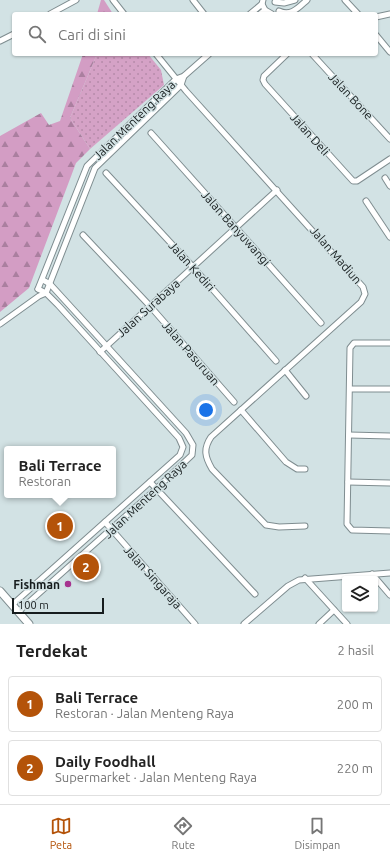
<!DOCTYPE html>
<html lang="id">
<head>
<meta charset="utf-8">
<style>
  :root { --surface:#fff; --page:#f6f6f6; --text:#222; --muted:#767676; --line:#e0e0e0; --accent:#b45309 }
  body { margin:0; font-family:Ubuntu,sans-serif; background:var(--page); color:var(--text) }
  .controls { position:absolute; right:12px; bottom:12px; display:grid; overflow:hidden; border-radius:4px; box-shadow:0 1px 3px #0004 }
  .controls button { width:36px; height:36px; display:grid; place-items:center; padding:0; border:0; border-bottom:1px solid var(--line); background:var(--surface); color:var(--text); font:20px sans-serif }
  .scale { position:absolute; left:12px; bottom:10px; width:92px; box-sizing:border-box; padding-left:4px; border:2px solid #161c1d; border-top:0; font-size:11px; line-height:14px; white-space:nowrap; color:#161c1d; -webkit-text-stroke:3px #d2e2e4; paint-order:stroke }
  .you { position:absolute; left:206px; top:410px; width:14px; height:14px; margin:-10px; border:3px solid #fff; border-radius:50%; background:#1a73e8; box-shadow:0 0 0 6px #1a73e833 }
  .badge { display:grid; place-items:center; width:26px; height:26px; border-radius:50%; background:var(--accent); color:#fff; font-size:13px; font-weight:700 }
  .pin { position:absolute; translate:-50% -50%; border:2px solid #fff; box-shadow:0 1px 4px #0006 }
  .popup { position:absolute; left:4px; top:446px; width:112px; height:52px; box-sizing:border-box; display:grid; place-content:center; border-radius:4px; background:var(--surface); filter:drop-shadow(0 1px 3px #0005); font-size:13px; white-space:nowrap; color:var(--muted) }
  .popup b { font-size:15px; color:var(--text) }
  .popup::after { content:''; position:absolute; left:50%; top:100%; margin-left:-8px; border:8px solid transparent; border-top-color:var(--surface) }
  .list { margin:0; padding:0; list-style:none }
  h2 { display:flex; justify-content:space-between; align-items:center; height:52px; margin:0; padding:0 16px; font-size:17px }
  h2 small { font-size:13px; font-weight:400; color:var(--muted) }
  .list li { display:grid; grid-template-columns:26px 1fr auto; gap:12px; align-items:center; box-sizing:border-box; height:56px; margin:0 8px 8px; padding:0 8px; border:1px solid var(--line); border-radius:4px }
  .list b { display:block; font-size:15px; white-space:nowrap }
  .list p { margin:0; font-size:13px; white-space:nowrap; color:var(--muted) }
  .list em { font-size:13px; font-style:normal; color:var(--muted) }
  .icon { flex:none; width:22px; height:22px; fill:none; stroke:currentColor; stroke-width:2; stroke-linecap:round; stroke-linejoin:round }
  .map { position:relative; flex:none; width:390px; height:624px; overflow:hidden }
  .search { position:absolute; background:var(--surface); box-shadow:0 1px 3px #0004; left:12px; right:12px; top:12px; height:44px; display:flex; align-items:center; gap:10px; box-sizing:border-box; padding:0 14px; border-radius:4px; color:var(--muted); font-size:15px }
  .sheet { height:180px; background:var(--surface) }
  nav { display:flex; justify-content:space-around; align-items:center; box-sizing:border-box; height:56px; border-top:1px solid var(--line); background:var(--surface); font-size:11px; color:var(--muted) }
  nav a { display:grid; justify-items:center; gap:2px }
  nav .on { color:var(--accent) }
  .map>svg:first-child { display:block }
  .grass { fill:url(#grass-dots) }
  .forest { fill:url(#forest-firs) }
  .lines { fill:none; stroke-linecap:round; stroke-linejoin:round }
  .street-casing { stroke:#7f8d90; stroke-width:7 }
  .secondary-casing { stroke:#7f8d90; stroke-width:9 }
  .street { stroke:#fff; stroke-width:5 }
  .secondary { stroke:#fff; stroke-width:7 }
  .poi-dot { fill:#a6338f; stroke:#d2e2e4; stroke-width:1.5 }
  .labels { text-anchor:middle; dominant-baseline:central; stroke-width:3; stroke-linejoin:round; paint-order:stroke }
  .street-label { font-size:12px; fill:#161c1d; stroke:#d2e2e4 }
  .poi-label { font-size:12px; font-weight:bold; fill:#161c1d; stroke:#d2e2e4; text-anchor:end }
</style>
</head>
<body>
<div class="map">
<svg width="390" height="624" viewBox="0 0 390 624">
  <defs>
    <pattern id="grass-dots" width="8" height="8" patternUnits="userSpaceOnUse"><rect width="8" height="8" fill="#d5a2c6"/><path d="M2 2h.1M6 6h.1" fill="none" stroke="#b68baa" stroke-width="1.8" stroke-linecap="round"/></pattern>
    <pattern id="forest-firs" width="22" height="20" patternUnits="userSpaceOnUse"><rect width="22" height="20" fill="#d39dc4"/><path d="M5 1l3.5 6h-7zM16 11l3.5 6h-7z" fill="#aa7f9f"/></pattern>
  </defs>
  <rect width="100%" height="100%" fill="#d2e2e4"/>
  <path class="grass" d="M97,54H148L161,70L164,85L90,149L70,118Z"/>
  <g class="forest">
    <path d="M101,0H104L113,14H97Z"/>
    <path d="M83,54H97L70,118L90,149L76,163L29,288L0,312V136L41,113L49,125L60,121Z"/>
  </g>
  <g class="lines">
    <defs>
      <g id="street">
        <path d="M113,0L124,14"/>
        <path d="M193,0L204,14"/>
        <path d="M263,0L262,4L265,10L272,14"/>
        <path d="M345,0L358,14"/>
        <path d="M275,2L284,3L295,0"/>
        <path d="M279,11C291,17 299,7 307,0"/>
        <path d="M50,14L76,0"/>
        <path d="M250,14L262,4"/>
        <path d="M260,14L265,10"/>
        <path d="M376,17L390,14"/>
        <path d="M376,35L390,52"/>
        <path d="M0,41L14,34"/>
        <path d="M156,54L186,91L363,287L365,294L361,302L211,437C203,449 205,457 212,469L266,525L279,527L305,526"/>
        <path d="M287,54L264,76L263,80L265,84L353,181H357L390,159"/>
        <path d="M312,54L390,139"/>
        <path d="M151,133L321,323"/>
        <path d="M106,173L193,267L276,361"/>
        <path d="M385,178L390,186"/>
        <path d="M366,201L390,237"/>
        <path d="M83,235L150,306L234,402"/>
        <path d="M38,289L87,166L176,79L184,76L209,54"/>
        <path d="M0,324L39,296L46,293L95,168L181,85L184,76"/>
        <path d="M390,343H354L350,348L347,524L352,530L390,531"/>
        <path d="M100,352L277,190"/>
        <path d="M285,370L306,396"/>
        <path d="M351,389H390"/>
        <path d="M241,410L286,462L297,469H305"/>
        <path d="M349,435L390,436"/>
        <path d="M150,482L255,594"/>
        <path d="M348,482L390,483"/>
        <path d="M105,522L195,624"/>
        <path d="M372,574L390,595"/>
        <path d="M305,578L347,624"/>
        <path d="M12,605L180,455L183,447L179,438L58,305L46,293L38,289"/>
        <path d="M18,612L156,489L192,455L193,445L186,433L50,284L43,280"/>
        <path d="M244,624L288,586L299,580L390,573"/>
        <path d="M319,624L334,610"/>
      </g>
      <path id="secondary" d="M0,591L29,624"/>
    </defs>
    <use href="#street" class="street-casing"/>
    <use href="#secondary" class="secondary-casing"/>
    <use href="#street" class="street"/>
    <use href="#secondary" class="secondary"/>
  </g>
  <circle class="poi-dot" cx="68" cy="584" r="4"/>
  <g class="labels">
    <g class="street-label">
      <text transform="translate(351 96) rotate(47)">Jalan Bone</text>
      <text transform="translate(134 120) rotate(-44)">Jalan Menteng Raya</text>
      <text transform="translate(310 134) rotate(48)">Jalan Deli</text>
      <text transform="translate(236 228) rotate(48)">Jalan Banyuwangi</text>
      <text transform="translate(336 255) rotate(49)">Jalan Madiun</text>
      <text transform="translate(192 266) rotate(48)">Jalan Kediri</text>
      <text transform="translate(148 308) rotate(-42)">Jalan Surabaya</text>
      <text transform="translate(191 353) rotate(49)">Jalan Pasuruan</text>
      <text transform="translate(145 499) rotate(-43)">Jalan Menteng Raya</text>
      <text transform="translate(153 577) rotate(48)">Jalan Singaraja</text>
    </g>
    <g class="poi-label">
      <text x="60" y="584">Fishman</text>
    </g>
  </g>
</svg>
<div class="controls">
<button><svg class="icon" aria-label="layers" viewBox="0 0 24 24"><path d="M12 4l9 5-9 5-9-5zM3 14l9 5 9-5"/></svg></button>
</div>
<div class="scale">100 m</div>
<div class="you"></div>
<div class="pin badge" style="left:60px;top:526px">1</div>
<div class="popup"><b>Bali Terrace</b>Restoran</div>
<div class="pin badge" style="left:86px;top:567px">2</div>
<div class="search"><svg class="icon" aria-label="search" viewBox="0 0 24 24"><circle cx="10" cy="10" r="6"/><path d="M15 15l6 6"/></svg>Cari di sini</div>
</div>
<section class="sheet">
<h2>Terdekat<small>2 hasil</small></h2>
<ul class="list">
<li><span class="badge">1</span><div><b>Bali Terrace</b><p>Restoran · Jalan Menteng Raya</p></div><em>200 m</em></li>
<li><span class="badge">2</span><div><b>Daily Foodhall</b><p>Supermarket · Jalan Menteng Raya</p></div><em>220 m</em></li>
</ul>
</section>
<nav>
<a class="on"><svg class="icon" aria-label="map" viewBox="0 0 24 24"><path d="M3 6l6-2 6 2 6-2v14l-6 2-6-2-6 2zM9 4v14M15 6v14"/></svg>Peta</a>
<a><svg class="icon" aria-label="directions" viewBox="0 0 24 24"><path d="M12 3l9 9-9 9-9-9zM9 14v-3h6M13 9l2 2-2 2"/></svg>Rute</a>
<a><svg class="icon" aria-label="saved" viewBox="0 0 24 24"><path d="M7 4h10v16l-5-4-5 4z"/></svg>Disimpan</a>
</nav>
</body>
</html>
